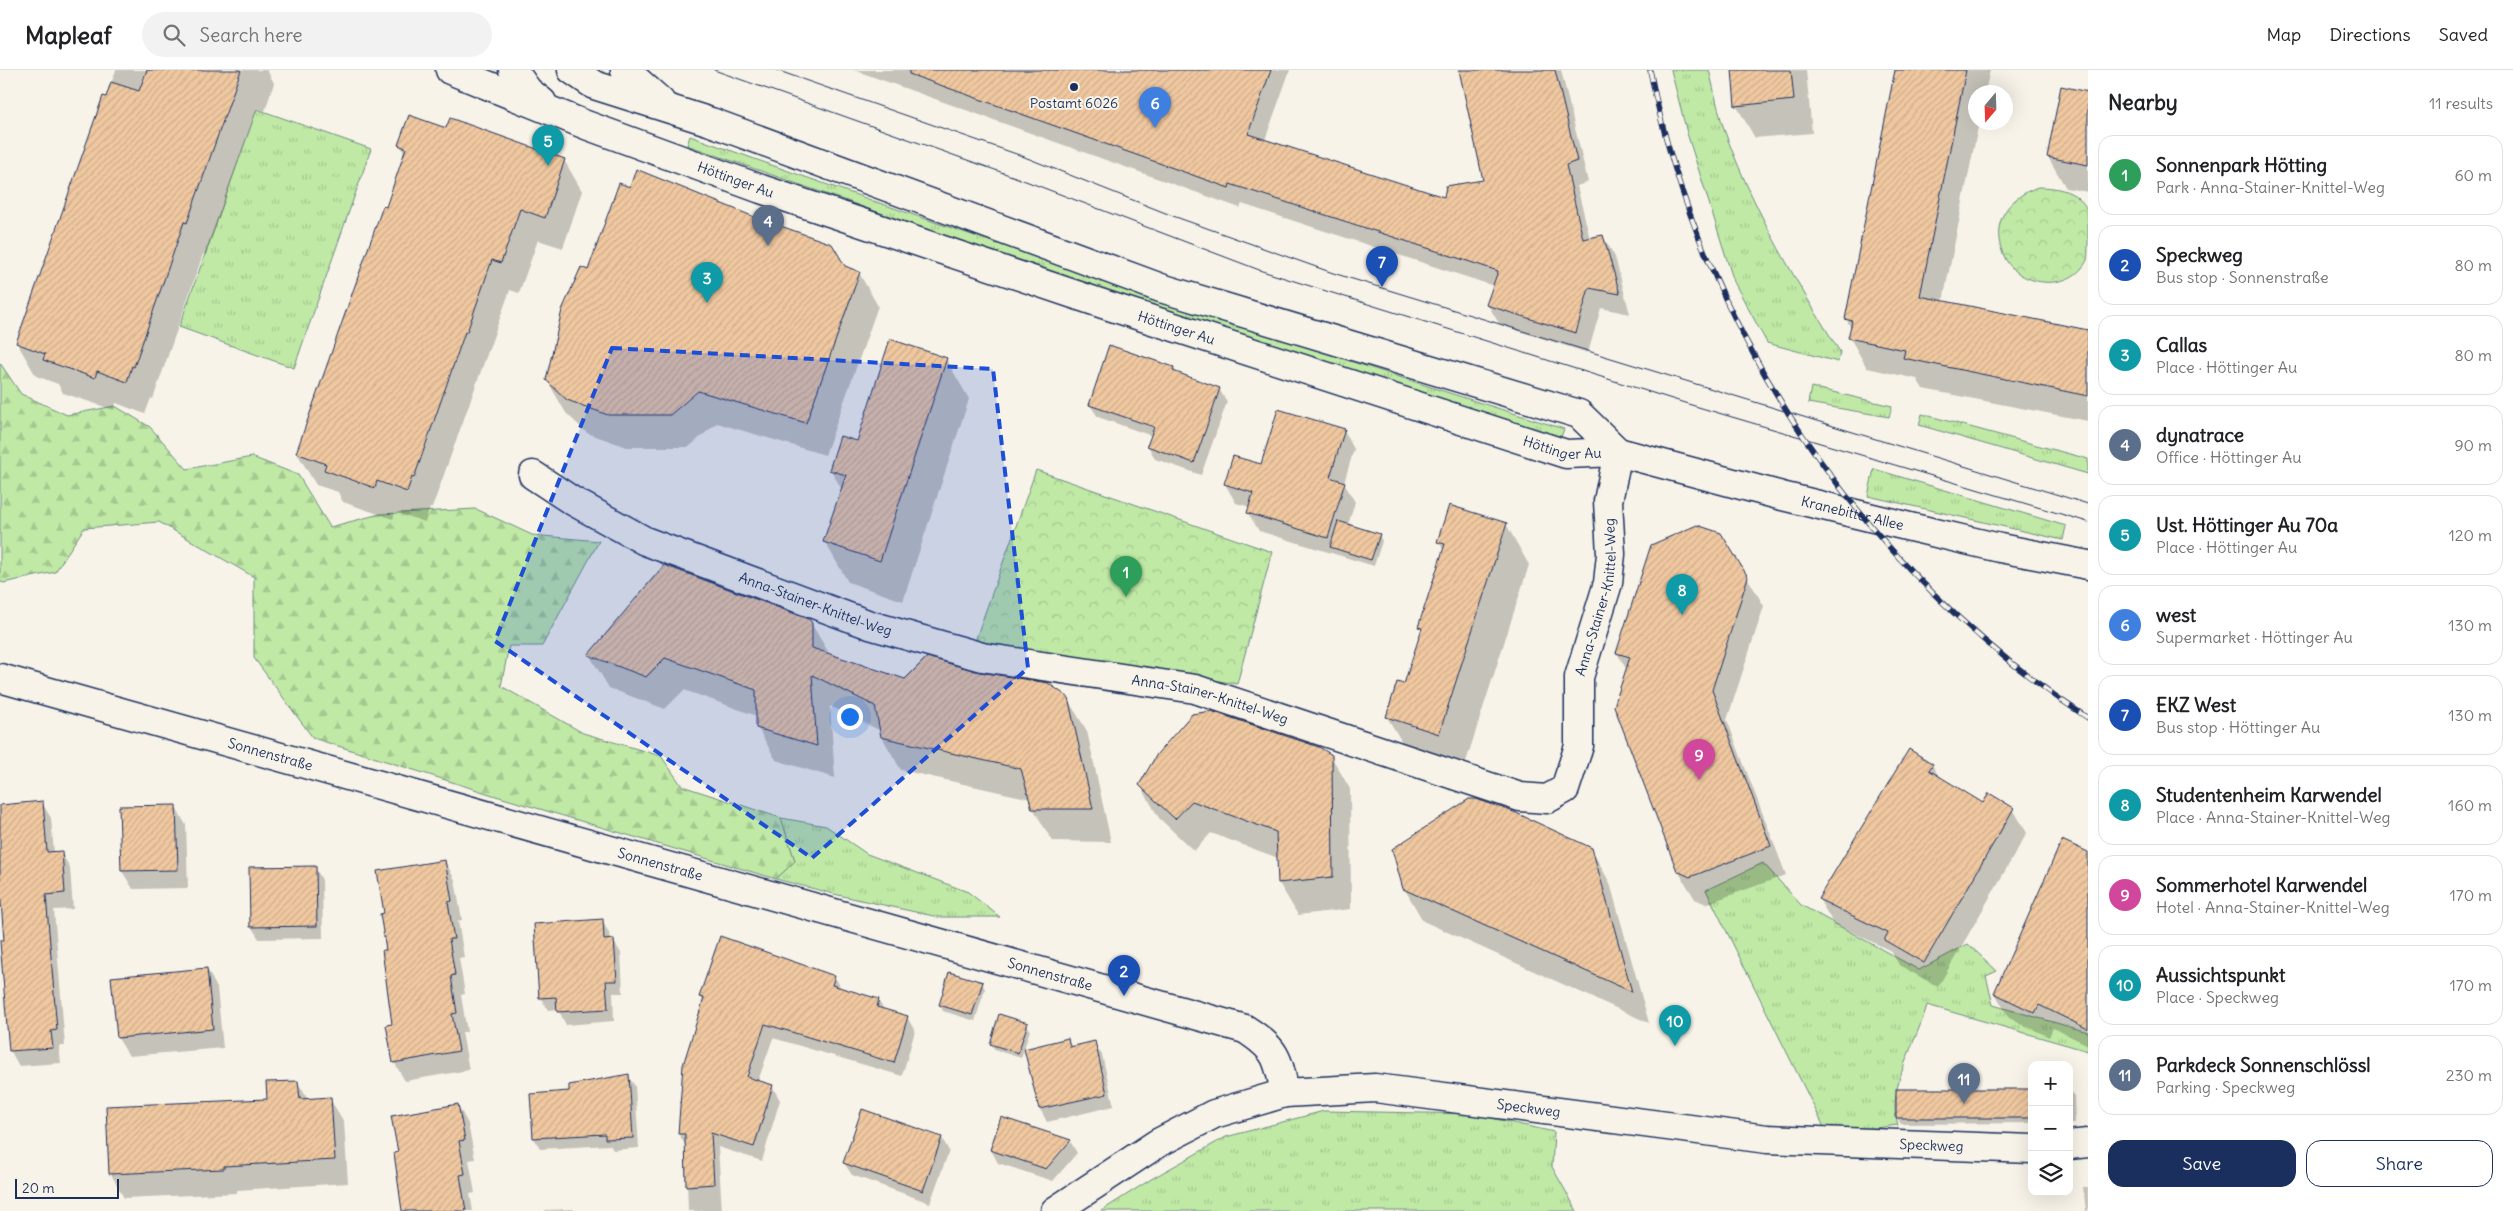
<!DOCTYPE html>
<html lang="en">
<head>
<meta charset="utf-8">
<style>
  :root { --surface:#fff; --page:#f2f2f2; --text:#202124; --muted:#757577; --line:#e0e0e0; --accent:#1b2f5e }
  body { margin:0; font-family:Delius,sans-serif; background:var(--page); color:var(--text) }
  .controls { position:absolute; right:15px; bottom:15px; display:grid; overflow:hidden; border-radius:10px; box-shadow:0 5px 20px #0002 }
  .controls button { width:45px; height:45px; display:grid; place-items:center; padding:0; border:0; border-bottom:1px solid var(--line); background:var(--surface); color:var(--text); font:25px sans-serif }
  .compass { position:absolute; left:1968px; top:15px; width:45px; height:45px; border-radius:50%; background:var(--surface); box-shadow:0 5px 20px #0002; rotate:199deg }
  .scale { position:absolute; left:15px; bottom:12px; width:104px; box-sizing:border-box; padding-left:5px; border:2px solid #1b2f5e; border-top:0; font-size:14px; line-height:18px; white-space:nowrap; color:#1b2f5e; -webkit-text-stroke:4px #f7f3e8; paint-order:stroke }
  .you { position:absolute; left:849px; top:646px; width:18px; height:18px; margin:-12px; border:4px solid #fff; border-radius:50%; background:#1a73e8; box-shadow:0 0 0 8px #1a73e833 }
  .badge { display:grid; place-items:center; width:32px; height:32px; border-radius:50%; background:var(--accent); color:#fff; font-size:16px; font-weight:700 }
  .pin { position:absolute; translate:-50% -41px; filter:drop-shadow(0 1px 2px #0008) }
  .pin::after { content:''; position:absolute; top:26px; width:18px; height:15px; background:inherit; clip-path:polygon(0 0,100% 0,50% 100%) }
  .list { margin:0; padding:0; list-style:none }
  h2 { display:flex; justify-content:space-between; align-items:center; height:65px; margin:0; padding:0 20px; font-size:21px }
  h2 small { font-size:16px; font-weight:400; color:var(--muted) }
  .list li { display:grid; grid-template-columns:32px 1fr auto; gap:15px; align-items:center; box-sizing:border-box; height:80px; margin:0 10px 10px; padding:0 10px; border:1px solid var(--line); border-radius:15px }
  .list b { display:block; font-size:19px; white-space:nowrap }
  .list p { margin:0; font-size:16px; white-space:nowrap; color:var(--muted) }
  .list em { font-size:16px; font-style:normal; color:var(--muted) }
  .actions { display:flex; gap:10px; padding:15px 20px }
  .actions a { flex:1; padding:11px 0; border:1px solid var(--accent); border-radius:15px; text-align:center; font-size:18px; color:var(--accent) }
  .actions .main { background:var(--accent); color:#fff }
  .icon { flex:none; width:28px; height:28px; fill:none; stroke:currentColor; stroke-width:2; stroke-linecap:round; stroke-linejoin:round }
  .map { position:relative; flex:none; width:2088px; height:1141px; overflow:hidden }
  header { display:flex; align-items:center; gap:30px; box-sizing:border-box; height:70px; padding:0 25px; background:var(--surface); border-bottom:1px solid var(--line) }
  header strong { font-size:24px }
  nav { display:flex; gap:28px; margin-inline-start:auto; font-size:18px }
  .search { width:350px; height:45px; background:var(--page); display:flex; align-items:center; gap:12px; box-sizing:border-box; padding:0 18px; border-radius:28px; color:var(--muted); font-size:19px }
  main { display:flex }
  aside { flex:1; background:var(--surface) }
  .map>svg:first-child { display:block }
  .grass { fill:url(#grass-tufts); stroke:#6e8c82 }
  .forest { fill:url(#forest-firs); stroke:#6e8c82 }
  .park { fill:url(#park-crowns); stroke:#6e8c82 }
  .shadow { fill:#0003 }
  .building { fill:url(#building-hatch); stroke:#1b2f5e }
  .lines { fill:none; stroke-linecap:round; stroke-linejoin:round }
  .minor-casing { stroke:#1b2f5e; stroke-width:31 }
  .tertiary-casing { stroke:#1b2f5e; stroke-width:31 }
  .primary-casing { stroke:#1b2f5e; stroke-width:31 }
  .minor { stroke:#f7f3e8; stroke-width:28 }
  .tertiary { stroke:#f7f3e8; stroke-width:28 }
  .primary { stroke:#f7f3e8; stroke-width:28 }
  .tram { stroke:#1b2f5e; stroke-width:1 }
  .rail-casing { stroke:#1b2f5e; stroke-width:5.5 }
  .rail { stroke:#f7f3e8; stroke-width:4; stroke-dasharray:11; stroke-linecap:butt }
  .marked { fill:#1d4ed8; fill-opacity:0.2; stroke:#1d4ed8; stroke-width:4; stroke-dasharray:10 6; stroke-linejoin:round }
  .poi-dot { fill:#1b2f5e; stroke:#f7f3e8; stroke-width:2 }
  .labels { text-anchor:middle; dominant-baseline:central; stroke-width:4; stroke-linejoin:round; paint-order:stroke }
  .poi-label { font-size:14px; fill:#1b2f5e; stroke:#f7f3e8 }
  .street-label { font-size:14px; fill:#1b2f5e; stroke:#f7f3e8 }
</style>
</head>
<body>
<header>
<strong>Mapleaf</strong>
<div class="search"><svg class="icon" aria-label="search" viewBox="0 0 24 24"><circle cx="10" cy="10" r="6"/><path d="M15 15l6 6"/></svg>Search here</div>
<nav><a>Map</a><a>Directions</a><a>Saved</a></nav>
</header>
<main>
<div class="map">
<svg width="2088" height="1141" viewBox="0 0 2088 1141">
  <defs>
    <pattern id="grass-tufts" width="24" height="20" patternUnits="userSpaceOnUse" patternTransform="scale(1.25)"><rect width="24" height="20" fill="#c0e9a5"/><path d="M3 7l-1-3M5 7V3M7 7l1-3M15 17l-1-3M17 17v-4M19 17l1-3" fill="none" stroke="#a4c890"/></pattern>
    <pattern id="forest-firs" width="22" height="20" patternUnits="userSpaceOnUse" patternTransform="scale(1.25)"><rect width="22" height="20" fill="#c0e9a5"/><path d="M5 1l3.5 6h-7zM16 11l3.5 6h-7z" fill="#a4c890"/></pattern>
    <pattern id="park-crowns" width="20" height="18" patternUnits="userSpaceOnUse" patternTransform="scale(1.25)"><rect width="20" height="18" fill="#c0e9a5"/><path d="M2 6a3 3 0 1 1 6 0M12 15a3 3 0 1 1 6 0" fill="none" stroke="#a4c890"/></pattern>
    <pattern id="building-hatch" width="6" height="6" patternUnits="userSpaceOnUse" patternTransform="scale(1.25)"><rect width="6" height="6" fill="#f0c8a0"/><path d="M-1 1l2-2M0 6l6-6M5 7l2-2" fill="none" stroke="#cdac8c"/></pattern>
  </defs>
  <rect width="100%" height="100%" fill="#f7f3e8"/>
  <filter id="ink" filterUnits="userSpaceOnUse"><feTurbulence type="fractalNoise" baseFrequency=".02" numOctaves="2"/><feDisplacementMap in="SourceGraphic" scale="10" xChannelSelector="R" yChannelSelector="G"/><feConvolveMatrix kernelMatrix="1 2 1 2 8 2 1 2 1" color-interpolation-filters="sRGB"/></filter>
  <g filter="url(#ink)">
    <g class="grass">
      <path d="M1671,0H1709C1715,23 1719,48 1728,70C1756,144 1798,215 1840,282L1838,292L1767,273L1734,212L1687,63Z"/>
      <path d="M257,39L371,79L294,298L179,257Z"/>
      <path d="M690,66C980,170 1271,268 1564,359L1561,367L1116,226L687,75Z"/>
      <path d="M1811,317L1892,336L1889,347L1808,333Z"/>
      <path d="M1922,344L2088,389V404L1919,355Z"/>
      <path d="M1874,399L2066,456L2063,470L1868,426Z"/>
      <path d="M781,748L826,756L867,784L968,822L1000,847H938L838,825L776,809L795,791Z"/>
      <path d="M1763,793L1801,835L1919,900L1968,874L1997,901L1986,906L1993,935L2088,962V981L1927,935C1918,970 1885,1019 1898,1055L1876,1058L1825,1059L1706,820Z"/>
      <path d="M1324,1041L1473,1044L1554,1062L1552,1097L1577,1141H1101L1153,1108L1226,1067Z"/>
    </g>
    <path class="forest" d="M0,293L21,324L67,345L115,336L150,357L187,399L252,387L298,405L330,457L380,444L476,439L532,465L599,471L542,576H509L501,616L583,663L661,686L682,716L781,748L795,791L776,809L496,726L313,668L254,588V507L159,452L84,458L55,502L3,513L0,511Z"/>
    <g class="park">
      <path d="M2038,117C2057,117 2079,121 2087,140C2088,147 2088,159 2088,167C2088,173 2088,184 2087,190C2072,222 2020,218 2005,188C1988,155 2007,128 2038,117Z"/>
      <path d="M1036,400L1272,482L1237,614L975,571Z"/>
    </g>
    <g class="shadow">
      <path d="M116,0H267L274,13L265,41L257,38L206,185L203,184L153,329L151,328L145,344L116,333L114,340L63,323L58,314L36,306L17,273Z"/>
      <path d="M854,0H1290L1265,70L1445,129L1484,111L1460,0H1561L1588,112L1577,116L1590,169L1603,166L1615,187L1630,244L1601,238L1588,283L1500,255L1488,235L1494,216L1242,134L1240,138Z"/>
      <path d="M1733,0H1806L1812,63L1755,68L1736,35Z"/>
      <path d="M1897,0H1990L1985,22H1976V52H1979L1943,231L2088,261V351L1923,319L1917,309L1867,298L1850,268L1852,259L1846,249Z"/>
      <path d="M2088,23V122L2066,118L2048,87Z"/>
      <path d="M400,75L564,90L582,121L563,178L538,170L519,223L510,220L432,438H430L425,452L395,442L393,449L343,432L338,422L316,415L297,383L405,85Z"/>
      <path d="M589,202L859,203L878,236L825,385L717,353L689,377H627L587,363L566,343L547,310Z"/>
      <path d="M946,289L969,329L903,531L848,512L825,472L842,420L831,400Z"/>
      <path d="M1174,298L1177,304L1219,319L1227,332L1201,405L1155,389L1148,376L1152,366L1098,347L1090,335Z"/>
      <path d="M1344,360L1354,379L1344,413L1355,432L1348,455L1379,465L1382,471L1374,496L1259,461L1248,443L1250,437L1236,433L1225,414L1261,396Z"/>
      <path d="M1506,454L1529,495L1462,704L1411,687L1387,647L1405,616L1422,561L1420,556L1444,481L1439,472Z"/>
      <path d="M1747,507L1764,536L1727,650L1786,805L1706,834L1695,829L1678,801L1627,600L1617,583Z"/>
      <path d="M811,553L830,585L905,610L1067,628L1087,661L1111,772L1052,771L1033,738L1031,729L901,700L882,667L881,661L830,636L835,708L776,690L757,657V646L684,620L665,639L609,618L590,586Z"/>
      <path d="M1331,686L1350,719L1351,839L1298,845L1279,813L1278,788L1211,763L1194,781L1159,748L1140,715Z"/>
      <path d="M1932,695L1940,708L1984,735L2013,739L2027,763L1938,917L1899,895L1891,881L1833,853L1819,829Z"/>
      <path d="M42,733L51,748L54,783L61,782L70,798L73,839L54,840L65,976H59L61,993L19,996L10,980L6,871L0,809V736Z"/>
      <path d="M175,736L186,755L188,818L133,819L122,801Z"/>
      <path d="M1591,779L1610,813L1649,953L1423,851L1404,818Z"/>
      <path d="M2088,783V975L2053,958L2049,967L2009,948L1995,923Z"/>
      <path d="M445,791L455,810L462,850L458,851L464,887L459,888L465,924L461,925L467,962H462L469,1000L405,1011L394,992L385,844Z"/>
      <path d="M315,797L322,810L323,868L259,869L251,856Z"/>
      <path d="M602,850L609,863L610,870H613L621,883L623,923H613L614,951L566,955L558,939L548,940L540,927Z"/>
      <path d="M207,899L217,918L223,978L129,986L118,968Z"/>
      <path d="M835,907L842,920L878,930L884,940L907,947L915,961L902,1006L773,968L758,1011L772,1016L780,1030L762,1091L718,1077L722,1141H688L686,1077L679,1064L684,996L704,932L701,927Z"/>
      <path d="M982,913L985,919L975,951L943,941L940,935Z"/>
      <path d="M1027,954L1030,960L1021,988L995,980L991,974Z"/>
      <path d="M1068,970L1072,978L1094,972L1102,985L1114,1036L1047,1052L1040,1039L1026,980Z"/>
      <path d="M628,1006L635,1016L639,1078L613,1080L610,1075L540,1079L534,1068L571,1022Z"/>
      <path d="M298,1012L308,1030L330,1029L344,1052L348,1113L237,1120V1123L124,1128L111,1104L268,1031Z"/>
      <path d="M2032,1020V1053L1901,1054L1897,1048V1021Z"/>
      <path d="M2069,1020L2074,1026L2075,1053H2069Z"/>
      <path d="M458,1035L468,1054L475,1089L469,1090L475,1123L470,1124L473,1141H403L399,1083Z"/>
      <path d="M942,1068L949,1081L930,1133L852,1105L844,1093Z"/>
      <path d="M1070,1071L1077,1083L1053,1111L998,1093L991,1080Z"/>
      <path d="M2083,1117H2088V1141H2086Z"/>
      <path d="M573,1139L574,1141H545V1140Z"/>
    </g>
    <g class="building">
      <path d="M147,0H241L187,153L184,152L134,297L132,296L127,312L97,301L95,308L43,290L45,284L16,273L103,26L106,27L111,12L139,21Z"/>
      <path d="M910,0H1271L1248,64L1444,127L1446,116L1483,110L1459,0H1555L1577,91L1566,95L1583,169L1603,165L1620,224L1589,218L1576,263L1486,235L1498,201L1230,114L1229,118L909,4Z"/>
      <path d="M1732,0H1791L1794,30L1735,36Z"/>
      <path d="M1895,0H1966L1920,226L2088,260V326L1903,288L1905,280L1848,268L1852,251L1845,249Z"/>
      <path d="M2061,16L2088,22V95L2047,87Z"/>
      <path d="M409,45L446,58L450,48L565,89L545,148L520,139L501,193L492,190L467,262H465L414,408L412,407L407,422L377,411L375,418L324,400L326,394L296,383L383,136L386,137L406,78L398,75Z"/>
      <path d="M636,99L752,146L832,174L845,196L860,202L806,353L698,321L670,345H608L567,330L546,310L562,240L581,197L588,200L619,113L630,117Z"/>
      <path d="M890,269L947,288L880,491L823,472L846,405L829,400L840,366L857,371Z"/>
      <path d="M1109,275L1174,297L1173,301L1220,318L1194,393L1147,376L1154,357L1089,335Z"/>
      <path d="M1278,339L1345,359L1330,407L1345,412L1328,468L1247,443L1253,423L1224,414L1233,386L1261,394Z"/>
      <path d="M1449,435L1507,453L1439,664L1386,647L1397,612L1404,614L1422,558L1418,557L1445,474L1437,472Z"/>
      <path d="M1338,451L1380,464L1371,490L1330,477Z"/>
      <path d="M1697,455L1721,463L1748,507L1712,620L1771,776L1690,807L1677,801L1614,636L1630,587L1616,583L1651,475Z"/>
      <path d="M664,495L809,549L812,553V578L905,609L927,587L980,602L1048,613L1068,627L1093,739H1032L1021,699L881,667L875,636L812,605L817,676L756,658V620L665,588L646,607L588,585Z"/>
      <path d="M1211,641L1319,677L1332,685L1333,807L1278,813L1276,762L1192,731L1175,749L1139,715L1157,684L1192,644Z"/>
      <path d="M1909,679L1933,694L1929,700L1983,733L1989,723L2014,738L1924,893L1884,870L1888,863L1818,829Z"/>
      <path d="M1469,729H1476L1514,742L1592,778L1632,922L1403,819L1392,779Z"/>
      <path d="M43,731L47,782L62,781L65,823L46,825L57,960L51,961L53,978L9,981L0,872V870H4L0,819V735Z"/>
      <path d="M176,735L178,800L121,801L119,736Z"/>
      <path d="M2062,770L2088,782V959L2039,935L2035,943L1994,923Z"/>
      <path d="M445,790L452,831L448,832L454,869H449L455,905L451,906L457,943L452,944L459,981L393,993L386,955L392,954L382,880H386L380,844L384,843L377,801Z"/>
      <path d="M316,796L317,856L250,857L249,797Z"/>
      <path d="M603,849L604,870L614,869L617,911H606L608,939L557,942L556,927L539,928L534,854Z"/>
      <path d="M720,866L835,906L832,915L879,929L877,937L908,946L894,993L765,954L747,1007L773,1015L754,1077L711,1063L714,1114L686,1116L685,1064H678L683,995L704,928L699,927Z"/>
      <path d="M207,898L213,959L117,968L111,907Z"/>
      <path d="M949,902L983,912L972,945L939,935Z"/>
      <path d="M999,944L1028,953L1018,983L990,974Z"/>
      <path d="M1068,968L1070,977L1095,971L1107,1024L1039,1039L1024,979Z"/>
      <path d="M629,1004L633,1068L605,1069V1064L533,1068L530,1024L569,1021V1015Z"/>
      <path d="M298,1011L300,1029L331,1027L335,1090L224,1096V1099L109,1104L106,1036L267,1029L266,1012Z"/>
      <rect x="1896" y="1019" width="136" height="29"/>
      <path d="M458,1034L465,1070L459,1071L465,1104L460,1105L466,1141H402L394,1083L398,1082L391,1046Z"/>
      <path d="M862,1039L942,1067L923,1121L843,1093Z"/>
      <path d="M1001,1047L1071,1070L1046,1099L990,1080Z"/>
    </g>
    <g class="lines">
      <defs>
        <g id="minor">
          <path id="s1" d="M533,405L571,430L645,471L870,555L982,587L1195,619L1520,727L1547,729L1565,719L1579,676V607L1608,513L1611,484L1608,431L1618,382"/>
          <path id="s2" d="M1285,1023L1375,1018L1767,1069L2032,1079"/>
          <path d="M2069,1075L2088,1073"/>
        </g>
        <g id="tertiary">
          <path id="s3" d="M0,608L1245,959C1276,979 1278,987 1285,1023L1214,1044L1158,1073L1055,1141"/>
        </g>
        <g id="primary">
          <path id="s4" d="M450,0L586,55L761,119L1106,235L1566,384L1618,382L1782,426L1910,457L2000,478L2088,495"/>
          <path d="M513,0L528,21L542,32"/>
          <path d="M572,0L594,15L711,52L1161,218L1579,344L1618,382"/>
          <path d="M625,0L660,31"/>
        </g>
      </defs>
      <use href="#minor" class="minor-casing"/>
      <use href="#tertiary" class="tertiary-casing"/>
      <use href="#primary" class="primary-casing"/>
      <use href="#minor" class="minor"/>
      <use href="#tertiary" class="tertiary"/>
      <use href="#primary" class="primary"/>
      <g class="tram">
        <path d="M714,0L1015,107L1262,201L1688,334L2088,452"/>
        <path d="M776,0L1022,86L1173,146L1333,203L2088,434"/>
      </g>
      <defs>
        <path id="rail" d="M1650,0C1701,261 1864,503 2088,648"/>
      </defs>
      <use href="#rail" class="rail-casing"/>
      <use href="#rail" class="rail"/>
    </g>
  </g>
  <path class="marked" d="M612,278L993,299L1028,598L812,788L495,571Z"/>
  <circle class="poi-dot" cx="1074" cy="17" r="5"/>
  <g class="labels">
    <g class="poi-label">
      <text x="1074" y="33">Postamt 6026</text>
    </g>
    <g class="street-label">
      <text stroke="none"><textPath href="#s4" startOffset="306">Höttinger Au</textPath></text>
      <text stroke="none"><textPath href="#s4" startOffset="771">Höttinger Au</textPath></text>
      <text stroke="none"><textPath href="#s4" startOffset="1176">Höttinger Au</textPath></text>
      <text stroke="none"><textPath href="#s4" startOffset="1475">Kranebitter Allee</textPath></text>
      <text stroke="none"><textPath href="#s1" startOffset="1289">Anna-Stainer-Knittel-Weg</textPath></text>
      <text stroke="none"><textPath href="#s1" startOffset="312">Anna-Stainer-Knittel-Weg</textPath></text>
      <text stroke="none"><textPath href="#s1" startOffset="719">Anna-Stainer-Knittel-Weg</textPath></text>
      <text stroke="none"><textPath href="#s3" startOffset="281">Sonnenstraße</textPath></text>
      <text stroke="none"><textPath href="#s3" startOffset="686">Sonnenstraße</textPath></text>
      <text stroke="none"><textPath href="#s3" startOffset="1091">Sonnenstraße</textPath></text>
      <text stroke="none"><textPath href="#s2" startOffset="245">Speckweg</textPath></text>
      <text stroke="none"><textPath href="#s2" startOffset="650">Speckweg</textPath></text>
    </g>
  </g>
</svg>
<div class="controls">
<button>+</button>
<button>−</button>
<button><svg class="icon" aria-label="layers" viewBox="0 0 24 24"><path d="M12 4l9 5-9 5-9-5zM3 14l9 5 9-5"/></svg></button>
</div>
<svg class="compass" viewBox="-18 -18 36 36"><path d="M0-13l5 13h-10z" fill="#e53935"/><path d="M0 13l5-13h-10z" fill="#757577"/></svg>
<div class="scale">20 m</div>
<div class="you"></div>
<div class="pin badge" style="left:1126px;top:527px;background:#2e9e5b">1</div>
<div class="pin badge" style="left:1124px;top:926px;background:#1a4fb4">2</div>
<div class="pin badge" style="left:707px;top:233px;background:#0f9aa8">3</div>
<div class="pin badge" style="left:768px;top:176px;background:#5c6f8a">4</div>
<div class="pin badge" style="left:548px;top:96px;background:#0f9aa8">5</div>
<div class="pin badge" style="left:1155px;top:58px;background:#3f7fe0">6</div>
<div class="pin badge" style="left:1382px;top:217px;background:#1a4fb4">7</div>
<div class="pin badge" style="left:1682px;top:545px;background:#0f9aa8">8</div>
<div class="pin badge" style="left:1699px;top:710px;background:#d1479c">9</div>
<div class="pin badge" style="left:1675px;top:976px;background:#0f9aa8">10</div>
<div class="pin badge" style="left:1964px;top:1034px;background:#5c6f8a">11</div>
</div>
<aside>
<h2>Nearby<small>11 results</small></h2>
<ul class="list">
<li><span class="badge" style="background:#2e9e5b">1</span><div><b>Sonnenpark Hötting</b><p>Park · Anna-Stainer-Knittel-Weg</p></div><em>60 m</em></li>
<li><span class="badge" style="background:#1a4fb4">2</span><div><b>Speckweg</b><p>Bus stop · Sonnenstraße</p></div><em>80 m</em></li>
<li><span class="badge" style="background:#0f9aa8">3</span><div><b>Callas</b><p>Place · Höttinger Au</p></div><em>80 m</em></li>
<li><span class="badge" style="background:#5c6f8a">4</span><div><b>dynatrace</b><p>Office · Höttinger Au</p></div><em>90 m</em></li>
<li><span class="badge" style="background:#0f9aa8">5</span><div><b>Ust. Höttinger Au 70a</b><p>Place · Höttinger Au</p></div><em>120 m</em></li>
<li><span class="badge" style="background:#3f7fe0">6</span><div><b>west</b><p>Supermarket · Höttinger Au</p></div><em>130 m</em></li>
<li><span class="badge" style="background:#1a4fb4">7</span><div><b>EKZ West</b><p>Bus stop · Höttinger Au</p></div><em>130 m</em></li>
<li><span class="badge" style="background:#0f9aa8">8</span><div><b>Studentenheim Karwendel</b><p>Place · Anna-Stainer-Knittel-Weg</p></div><em>160 m</em></li>
<li><span class="badge" style="background:#d1479c">9</span><div><b>Sommerhotel Karwendel</b><p>Hotel · Anna-Stainer-Knittel-Weg</p></div><em>170 m</em></li>
<li><span class="badge" style="background:#0f9aa8">10</span><div><b>Aussichtspunkt</b><p>Place · Speckweg</p></div><em>170 m</em></li>
<li><span class="badge" style="background:#5c6f8a">11</span><div><b>Parkdeck Sonnenschlössl</b><p>Parking · Speckweg</p></div><em>230 m</em></li>
</ul>
<div class="actions"><a class="main">Save</a><a>Share</a></div>
</aside>
</main>
</body>
</html>
